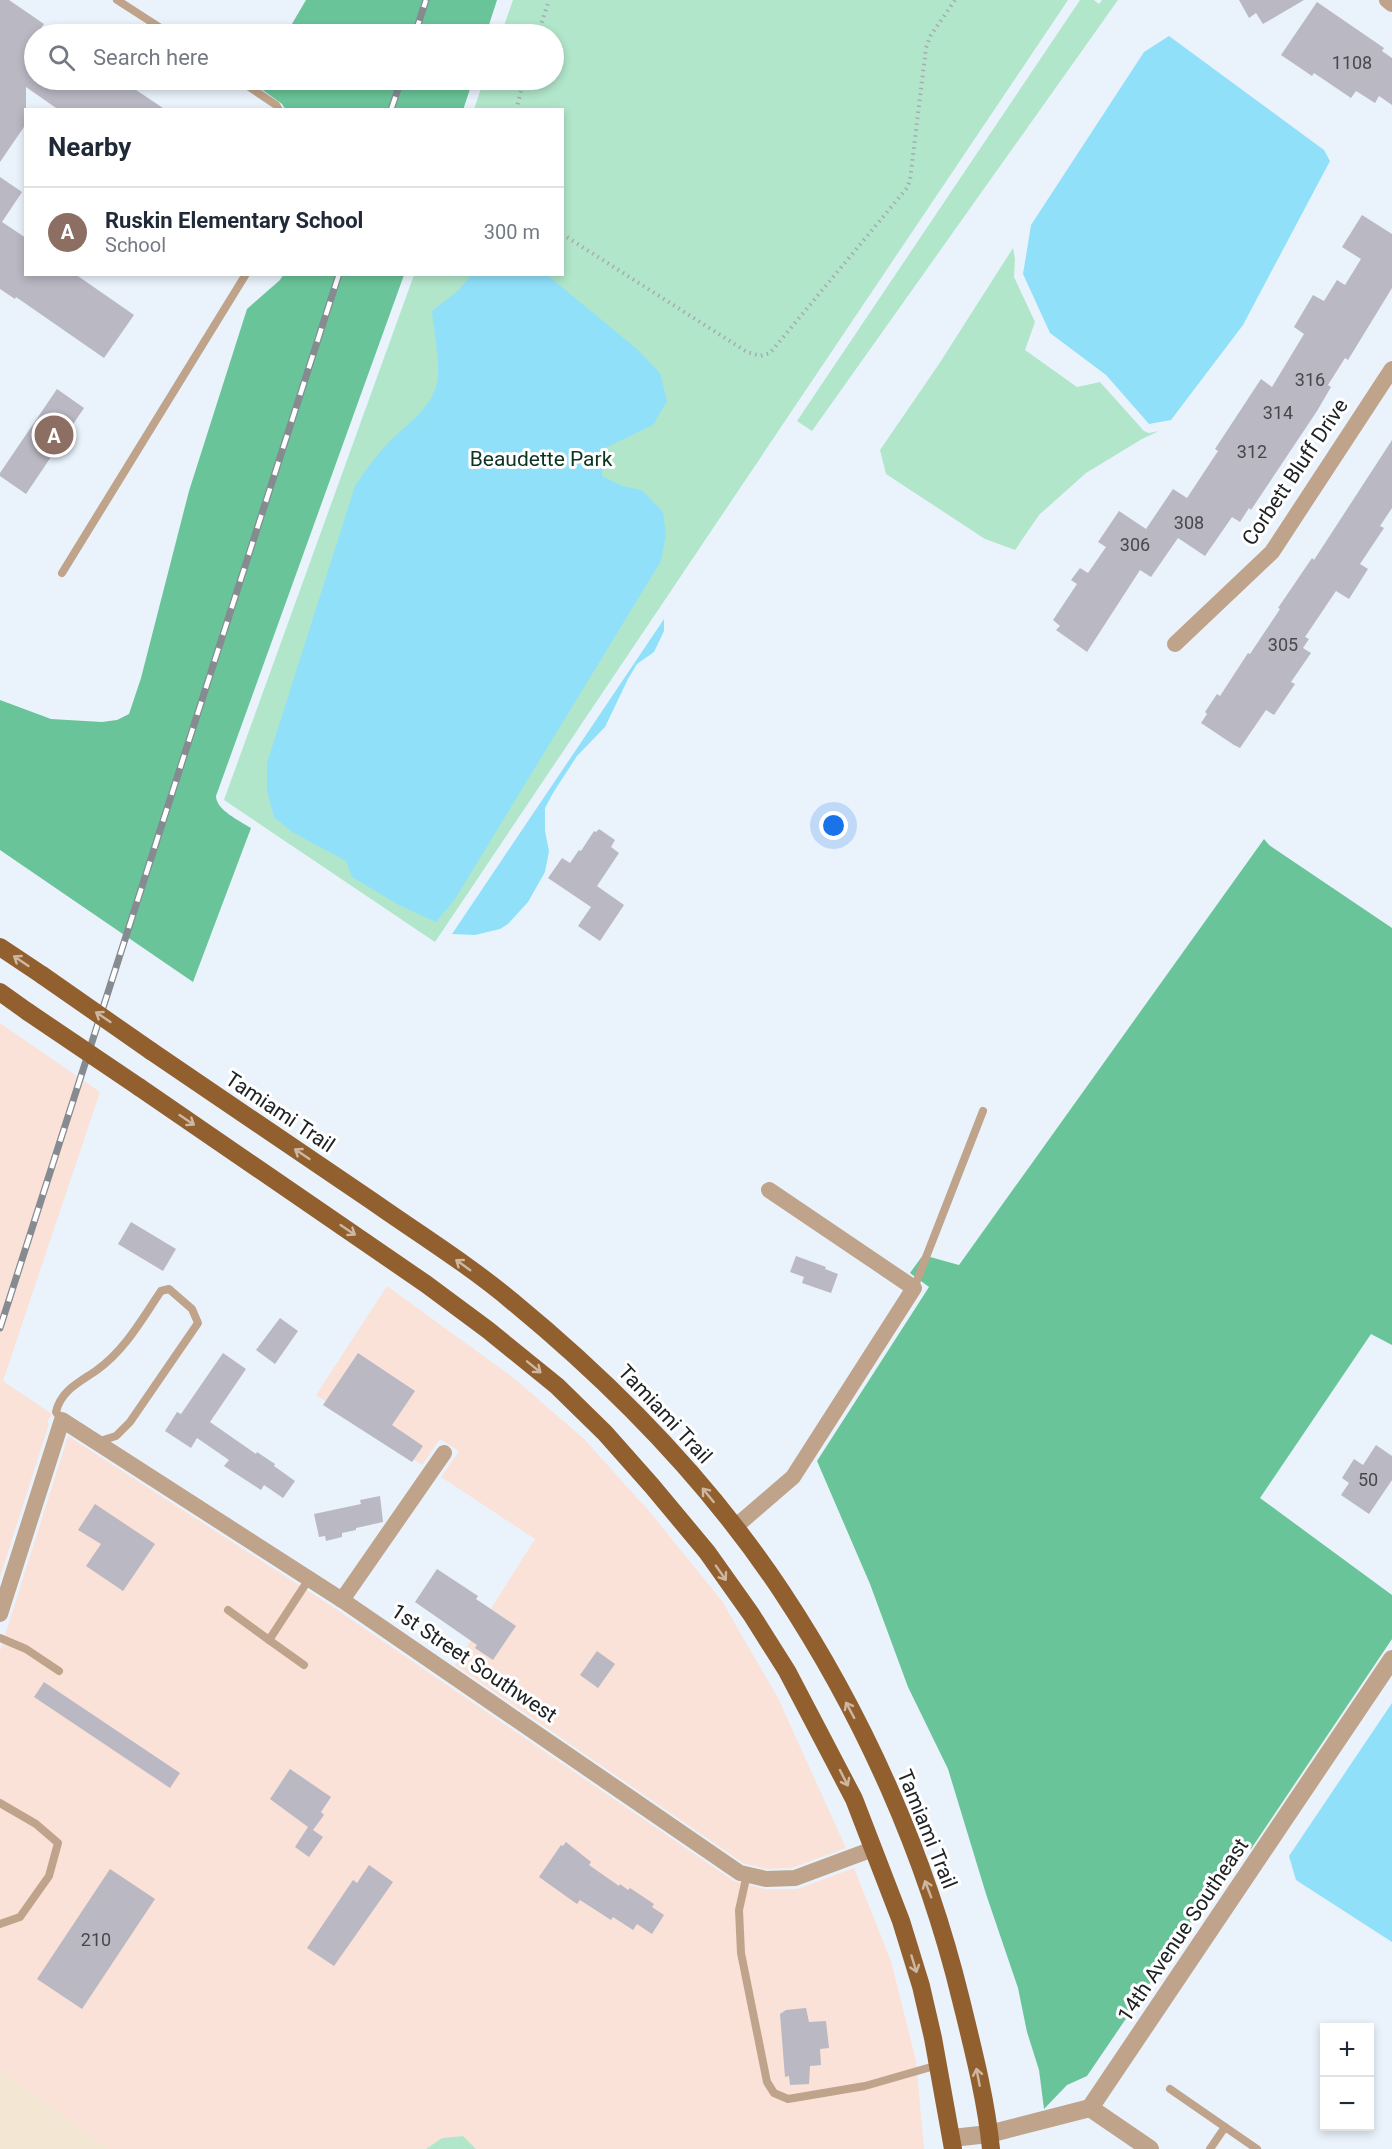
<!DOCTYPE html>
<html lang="en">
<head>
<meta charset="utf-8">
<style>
  :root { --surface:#fff; --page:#f2f2f3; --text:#1f2937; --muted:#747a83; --line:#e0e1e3; --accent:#ea580c }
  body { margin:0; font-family:Roboto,sans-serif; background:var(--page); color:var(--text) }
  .controls { position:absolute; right:18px; bottom:18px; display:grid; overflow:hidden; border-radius:0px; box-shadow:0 3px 9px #0003 }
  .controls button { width:54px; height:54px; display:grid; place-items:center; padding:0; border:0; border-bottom:2px solid var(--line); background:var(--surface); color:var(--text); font:30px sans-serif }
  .you { position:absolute; left:834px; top:826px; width:21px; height:21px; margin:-15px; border:4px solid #fff; border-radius:50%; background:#1a73e8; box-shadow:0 0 0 9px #1a73e833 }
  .badge { display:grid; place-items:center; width:39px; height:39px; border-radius:50%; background:var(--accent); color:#fff; font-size:20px; font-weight:700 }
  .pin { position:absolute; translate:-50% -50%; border:3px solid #fff; box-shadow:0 2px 6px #0006 }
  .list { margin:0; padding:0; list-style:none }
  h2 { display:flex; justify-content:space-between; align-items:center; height:78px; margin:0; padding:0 24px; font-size:26px }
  h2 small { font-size:20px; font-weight:400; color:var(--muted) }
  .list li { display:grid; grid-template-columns:39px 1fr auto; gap:18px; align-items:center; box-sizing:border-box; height:90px; padding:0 24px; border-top:2px solid var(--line) }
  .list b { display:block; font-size:22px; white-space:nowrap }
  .list p { margin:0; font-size:20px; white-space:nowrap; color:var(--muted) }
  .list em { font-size:20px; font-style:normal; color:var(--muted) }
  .icon { flex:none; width:33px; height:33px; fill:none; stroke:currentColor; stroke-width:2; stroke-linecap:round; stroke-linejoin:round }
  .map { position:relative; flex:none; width:1392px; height:2149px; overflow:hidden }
  .search { position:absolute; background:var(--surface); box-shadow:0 3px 9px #0003; left:24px; top:24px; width:540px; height:66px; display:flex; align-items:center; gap:15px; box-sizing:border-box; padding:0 21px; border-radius:33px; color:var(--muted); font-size:22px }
  .panel { position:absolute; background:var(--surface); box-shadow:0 3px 9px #0003; left:24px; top:108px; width:540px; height:168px; border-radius:0px }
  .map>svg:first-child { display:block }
  .commercial { fill:#fae2d8 }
  .industrial { fill:#f3e6d2 }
  .green { fill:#b1e6ca }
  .forest { fill:#6ac499 }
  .water { fill:#90e0fa }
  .building { fill:#b9b8c3 }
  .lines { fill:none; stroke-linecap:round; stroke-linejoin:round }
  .path { stroke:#a5acb3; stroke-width:4; stroke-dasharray:1.5 4.5; stroke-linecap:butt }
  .service { stroke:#bfa38a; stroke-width:8 }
  .minor { stroke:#bfa38a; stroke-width:16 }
  .tertiary { stroke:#bfa38a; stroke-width:18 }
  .primary { stroke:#92602f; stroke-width:18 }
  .rail-casing { stroke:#858b91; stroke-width:7 }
  .rail { stroke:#fff; stroke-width:4.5; stroke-dasharray:14; stroke-linecap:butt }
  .primary-bridge { stroke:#92602f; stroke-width:18 }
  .oneway { stroke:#ceb7a1 }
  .labels { text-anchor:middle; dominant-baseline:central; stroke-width:6; stroke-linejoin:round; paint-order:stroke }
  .number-label { font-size:18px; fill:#46484d }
  .park-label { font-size:21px; fill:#0b3423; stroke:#fff }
  .street-label { font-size:21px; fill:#202326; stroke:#fff }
</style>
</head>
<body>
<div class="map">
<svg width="1392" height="2149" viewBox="0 0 1392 2149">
  <rect width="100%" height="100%" fill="#eaf3fc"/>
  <g class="commercial">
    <path d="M0,1023L100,1092L3,1381L52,1414L47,1422L49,1424L0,1577Z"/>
    <path d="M387,1286L515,1379L584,1439L649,1511L722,1601L778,1698L846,1848L792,1868L766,1869L743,1863L455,1665L535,1539L441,1477L459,1451L440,1439L422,1465L316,1395Z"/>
    <path d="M68,1436L336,1609L734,1881L765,1889H797L854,1868L891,1961L916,2061L924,2149H476L463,2136L442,2138L426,2149H108L0,2071V1651Z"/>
  </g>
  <path class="industrial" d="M0,2071L108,2149H0Z"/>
  <g class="green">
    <path d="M513,0H1068L435,942L224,800L414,275L562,274V110L474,109L484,80H554V34H501Z"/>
    <path d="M1080,0H1094L1099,4L1102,0H1118L812,431L797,421Z"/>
    <path d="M1013,248L1015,259L1014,277L1035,322L1025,350L1077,387L1100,382L1144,431L1149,433L1159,431L1142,439L1086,473L1039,515L1015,550L985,539L886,474L880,450L939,364Z"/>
    <path d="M463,2136L476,2149H426L442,2138Z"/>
  </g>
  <g class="forest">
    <path d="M306,0H497L486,34H286Z"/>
    <path d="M255,80H473L463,110L285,109L282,104L253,83Z"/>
    <path d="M283,275H404L216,796C216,810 240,821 251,828L193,982L0,850V700L51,719L102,722L117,720L129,714L141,678L189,491L247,309L280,280Z"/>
    <path d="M1264,839L1269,845L1392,928V1345L1371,1334L1260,1498L1392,1595V1639L1251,1849L1244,1845L1087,2076L1067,2085L1044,2109L1039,2070L1027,2032L1018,1988L986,1894L948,1769L908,1687L870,1584L817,1461L929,1287L910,1273L923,1255L959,1265Z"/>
  </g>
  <g class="water">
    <path d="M1169,36L1324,150L1330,161L1243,325L1171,420L1149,424L1106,375L1050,333L1023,274L1031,225L1144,52Z"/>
    <path d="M471,275H547L637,349L660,373L667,401L653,425L603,449L602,476L622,486L642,490L663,512L666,534L661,561L455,899L436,922L399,905L352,877L346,861L292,832L274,817L267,791V763L355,486C365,470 376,456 389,442C408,423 435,407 438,376C439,357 434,331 432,311L459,290Z"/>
    <path d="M664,619V631L654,652L637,664L628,679L605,727L577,756L553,793L545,808V831L549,851L545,872L528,902L508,924L500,929L475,935L452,934Z"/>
    <path d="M1392,1703V1942L1296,1880L1289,1856Z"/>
  </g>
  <g class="building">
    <path d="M0,0H9L44,24L37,34H34V80H121L166,110H59L26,87V124L0,162Z"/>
    <path d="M1239,0H1304L1263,24L1256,13L1249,18Z"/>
    <path d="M1317,2L1384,48L1382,51L1392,58V105L1379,96L1375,103L1356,91L1351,98L1314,73L1312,76L1281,55Z"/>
    <path d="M0,177L22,192L2,222L26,238V274H75L134,315L104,358L16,297L15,299L0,289Z"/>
    <path d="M1362,215L1392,234V288L1348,360L1345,358L1328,385L1331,387L1317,411L1251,510L1249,508L1240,522L1232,517L1205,556L1178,538L1151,577L1140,570L1087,652L1056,630L1060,626L1053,620L1077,584L1071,580L1080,568L1088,573L1106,547L1098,542L1119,511L1146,529L1173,489L1187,498L1218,451L1215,449L1261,379L1272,387L1304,334L1294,327L1313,295L1324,301L1337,280L1345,285L1361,259L1342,247Z"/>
    <path d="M57,389L84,408L26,494L0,476V473Z"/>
    <path d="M1392,440V508L1380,526L1384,528L1360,564L1368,569L1349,599L1336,591L1305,637L1309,639L1303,648L1311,653L1291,682L1295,684L1274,715L1266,710L1240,748L1234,745L1201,723L1207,714L1205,712L1217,694L1220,696L1248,653L1250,654L1280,609L1278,608L1312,558L1314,560Z"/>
    <path d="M599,829L615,840L611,847L619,853L597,886L624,905L600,941L578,926L591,907L548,878L562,858L570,863L579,850L581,851L594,831L596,832Z"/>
    <path d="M131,1222L176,1249L163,1271L118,1244Z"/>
    <path d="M796,1256L826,1267L825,1269L838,1274L831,1293L802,1283L804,1277L790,1272Z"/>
    <path d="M280,1318L298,1331L275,1364L256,1350Z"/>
    <path d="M223,1353L246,1369L210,1422L256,1454L257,1452L275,1464L274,1466L295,1481L283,1498L264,1485L261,1490L224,1466L229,1460L197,1438L191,1448L165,1431L177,1412L181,1414Z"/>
    <path d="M358,1353L415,1391L392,1425L423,1446L412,1462L323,1405Z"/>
    <path d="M1376,1445L1392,1456V1480L1369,1514L1341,1495L1349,1483L1342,1478L1354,1459L1363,1465Z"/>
    <path d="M380,1496L383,1522L356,1528V1530L342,1533V1537L326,1541L325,1536L319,1537L314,1514L361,1504L360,1500Z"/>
    <path d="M95,1504L155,1544L123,1591L86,1566L101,1544L78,1530Z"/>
    <path d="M437,1569L478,1596L476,1599L516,1626L493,1660L475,1648L477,1645L415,1602Z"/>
    <path d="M597,1651L615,1664L598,1688L580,1675Z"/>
    <path d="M44,1682L180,1773L170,1788L34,1697Z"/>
    <path d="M290,1769L331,1797L321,1812L324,1815L313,1830L323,1837L309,1857L295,1847L308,1827L270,1799Z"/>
    <path d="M566,1842L591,1862L589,1865L619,1886L620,1884L628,1890L630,1888L654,1904L652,1907L664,1915L652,1934L637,1924L633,1930L613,1917L611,1920L580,1900L577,1904L539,1877L561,1845L563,1846Z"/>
    <path d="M369,1865L393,1882L334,1966L307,1948L353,1880L357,1883Z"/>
    <path d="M110,1869L155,1899L82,2009L37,1979Z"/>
    <path d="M806,2008L809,2022L826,2021L829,2048L820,2049L821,2065L810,2066L809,2084L790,2085L789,2076L785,2077L780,2014L786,2010Z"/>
  </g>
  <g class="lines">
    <g class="path">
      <path d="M538,34L549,0"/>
      <path d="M516,110L524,80"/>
      <path d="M562,234L747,352L760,356L770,353L907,188L910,180L926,48L931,35L955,0"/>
    </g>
    <g class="service">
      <path d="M117,0L170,34"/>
      <path d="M239,80L276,105L279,110"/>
      <path d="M62,573L246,274"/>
      <path d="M914,1288L983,1111"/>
      <path d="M62,1420L56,1412C61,1390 80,1382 97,1370C125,1350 142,1319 161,1291L169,1289L192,1309L198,1323L130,1422L116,1436L97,1442"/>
      <path d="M228,1610L269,1640L309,1579"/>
      <path d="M0,1638L26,1649L59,1671"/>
      <path d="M269,1640L304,1665"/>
      <path d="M0,1803L36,1824L58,1843L49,1876L20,1917L0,1924"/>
      <path d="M747,1874L739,1910L741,1953L767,2082L774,2093L788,2099L865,2086L938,2065"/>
      <path d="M1170,2089L1225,2127L1210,2149"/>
      <path d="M1225,2127L1257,2149"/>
    </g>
    <g class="minor">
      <path d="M1387,0L1392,4"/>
      <path d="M1175,644L1272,552L1392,369"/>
      <path d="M735,1527L793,1477L914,1288L769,1190"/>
      <path d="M342,1600L444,1453"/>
      <path d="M0,1614L62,1420L342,1600L740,1873L766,1879L795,1878L873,1849"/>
    </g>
    <g class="tertiary">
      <path d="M1090,2108L1150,2149"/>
      <path d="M952,2138L989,2134L1090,2108L1392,1659"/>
    </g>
    <g class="primary">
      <path d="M0,947L42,975"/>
      <path d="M0,992L28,1012"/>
      <path d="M151,1051C225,1101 298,1151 372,1201C419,1234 469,1265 513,1302C615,1386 709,1482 782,1592C864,1716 926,1856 961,2000C973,2049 986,2099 991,2149"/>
      <path d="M139,1087L426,1284L488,1330L557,1386L605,1433L652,1486L707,1552L751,1614L787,1671L854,1799L901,1921L921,1986L933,2038L953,2149"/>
    </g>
    <defs>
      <g id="rail">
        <path d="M415,34L426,0"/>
        <path d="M391,110L401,80"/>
        <path d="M0,1328L339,274"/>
      </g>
    </defs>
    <use href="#rail" class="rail-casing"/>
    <use href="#rail" class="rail"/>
    <g class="primary-bridge">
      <path d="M42,975L151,1051"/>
      <path d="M28,1012L139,1087"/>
    </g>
  </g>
  <defs><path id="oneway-shaft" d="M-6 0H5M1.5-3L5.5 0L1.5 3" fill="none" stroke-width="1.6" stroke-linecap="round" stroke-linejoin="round" transform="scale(1.5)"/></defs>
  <g class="oneway">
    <use href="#oneway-shaft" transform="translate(21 961) rotate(-146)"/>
    <use href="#oneway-shaft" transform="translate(103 1017) rotate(-146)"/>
    <use href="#oneway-shaft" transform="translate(187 1120) rotate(34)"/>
    <use href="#oneway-shaft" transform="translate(302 1154) rotate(-146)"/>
    <use href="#oneway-shaft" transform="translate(348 1230) rotate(34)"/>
    <use href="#oneway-shaft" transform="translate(463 1265) rotate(-144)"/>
    <use href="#oneway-shaft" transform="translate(534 1367) rotate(39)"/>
    <use href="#oneway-shaft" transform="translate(708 1495) rotate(-129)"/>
    <use href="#oneway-shaft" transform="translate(721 1573) rotate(55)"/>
    <use href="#oneway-shaft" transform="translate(850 1710) rotate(-118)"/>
    <use href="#oneway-shaft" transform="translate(844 1778) rotate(63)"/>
    <use href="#oneway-shaft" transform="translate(928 1889) rotate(-111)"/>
    <use href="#oneway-shaft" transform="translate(914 1964) rotate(73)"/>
    <use href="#oneway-shaft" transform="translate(978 2077) rotate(-101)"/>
  </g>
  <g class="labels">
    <g class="number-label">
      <text x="1352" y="62">1108</text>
      <text x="1310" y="379">316</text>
      <text x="1278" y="412">314</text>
      <text x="1252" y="451">312</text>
      <text x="1189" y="522">308</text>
      <text x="1135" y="544">306</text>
      <text x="1283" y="644">305</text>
      <text x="1368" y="1479">50</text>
      <text x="96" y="1939">210</text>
    </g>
    <g class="park-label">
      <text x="541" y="459">Beaudette Park</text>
    </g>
    <g class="street-label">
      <text transform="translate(1295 472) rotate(-56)">Corbett Bluff Drive</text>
      <text transform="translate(280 1112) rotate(34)">Tamiami Trail</text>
      <text transform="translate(665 1414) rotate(47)">Tamiami Trail</text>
      <text transform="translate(474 1663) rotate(34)">1st Street Southwest</text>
      <text transform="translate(927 1829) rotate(68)">Tamiami Trail</text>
      <text transform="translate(1183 1930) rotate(-56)">14th Avenue Southeast</text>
    </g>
  </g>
</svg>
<div class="controls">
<button>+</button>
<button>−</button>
</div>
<div class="you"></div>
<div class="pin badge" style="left:54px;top:435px;background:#8d6e63">A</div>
<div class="search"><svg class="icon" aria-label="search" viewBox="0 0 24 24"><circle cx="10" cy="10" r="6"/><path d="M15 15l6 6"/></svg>Search here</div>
<section class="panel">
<h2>Nearby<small></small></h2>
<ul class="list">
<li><span class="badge" style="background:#8d6e63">A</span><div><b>Ruskin Elementary School</b><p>School</p></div><em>300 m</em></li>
</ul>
</section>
</div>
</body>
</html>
